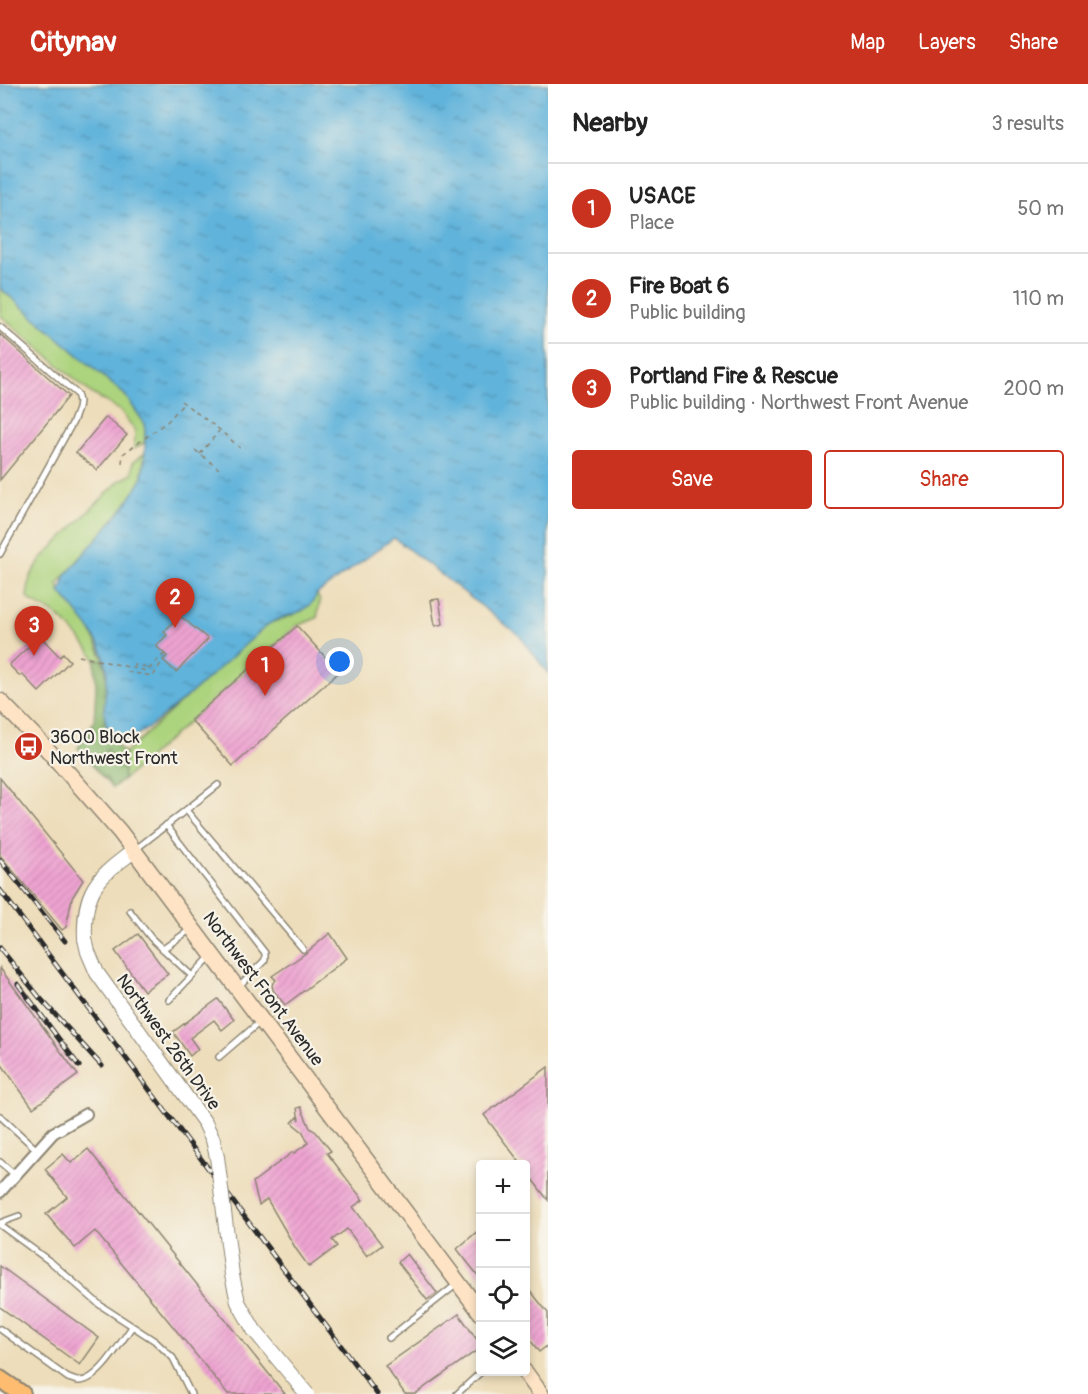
<!DOCTYPE html>
<html lang="en">
<head>
<meta charset="utf-8">
<style>
  :root { --surface:#fff; --page:#f2f2f2; --text:#222; --muted:#767676; --line:#e0e0e0; --accent:#c8321e }
  body { margin:0; font-family:Pangolin,sans-serif; background:var(--page); color:var(--text) }
  .controls { position:absolute; right:18px; bottom:18px; display:grid; overflow:hidden; border-radius:6px; box-shadow:0 3px 9px #0003 }
  .controls button { width:54px; height:54px; display:grid; place-items:center; padding:0; border:0; border-bottom:2px solid var(--line); background:var(--surface); color:var(--text); font:30px sans-serif }
  .you { position:absolute; left:340px; top:578px; width:21px; height:21px; margin:-15px; border:4px solid #fff; border-radius:50%; background:#1a73e8; box-shadow:0 0 0 9px #1a73e833 }
  .badge { display:grid; place-items:center; width:39px; height:39px; border-radius:50%; background:var(--accent); color:#fff; font-size:20px; font-weight:700 }
  .pin { position:absolute; translate:-50% -50px; filter:drop-shadow(0 2px 3px #0008) }
  .pin::after { content:''; position:absolute; top:32px; width:21px; height:18px; background:inherit; clip-path:polygon(0 0,100% 0,50% 100%) }
  .list { margin:0; padding:0; list-style:none }
  h2 { display:flex; justify-content:space-between; align-items:center; height:78px; margin:0; padding:0 24px; font-size:26px }
  h2 small { font-size:20px; font-weight:400; color:var(--muted) }
  .list li { display:grid; grid-template-columns:39px 1fr auto; gap:18px; align-items:center; box-sizing:border-box; height:90px; padding:0 24px; border-top:2px solid var(--line) }
  .list b { display:block; font-size:22px; white-space:nowrap }
  .list p { margin:0; font-size:20px; white-space:nowrap; color:var(--muted) }
  .list em { font-size:20px; font-style:normal; color:var(--muted) }
  .actions { display:flex; gap:12px; padding:18px 24px }
  .actions a { flex:1; padding:14px 0; border:2px solid var(--accent); border-radius:6px; text-align:center; font-size:21px; color:var(--accent) }
  .actions .main { background:var(--accent); color:#fff }
  .icon { flex:none; width:33px; height:33px; fill:none; stroke:currentColor; stroke-width:2; stroke-linecap:round; stroke-linejoin:round }
  .map { position:relative; flex:none; width:548px; height:1310px; overflow:hidden }
  header { display:flex; align-items:center; gap:36px; box-sizing:border-box; height:84px; padding:0 30px; background:var(--accent); color:#fff }
  header strong { font-size:28px }
  nav { display:flex; gap:33px; margin-inline-start:auto; font-size:21px }
  main { display:flex }
  aside { flex:1; background:var(--surface) }
  .map>svg:first-child { display:block }
  .green { fill:#acd37d; stroke:#6c7f54; stroke-width:1.5 }
  .forest { fill:url(#forest-firs); stroke:#5a704c; stroke-width:1.5 }
  .water { fill:url(#water-ripples); stroke:#466f83; stroke-width:1.5 }
  .building { fill:url(#building-hatch) }
  .lines { fill:none; stroke-linecap:round; stroke-linejoin:round }
  .service-casing { stroke:#8c8472; stroke-width:8 }
  .minor-casing { stroke:#8c8472; stroke-width:14 }
  .tertiary-casing { stroke:#8c8472; stroke-width:16 }
  .secondary-casing { stroke:#8c8472; stroke-width:18 }
  .trunk-casing { stroke:#8c8472; stroke-width:20 }
  .path { stroke:#8c8472; stroke-width:1.5; stroke-dasharray:4.5 4.5; stroke-linecap:butt }
  .service { stroke:#fff; stroke-width:5 }
  .minor { stroke:#fff; stroke-width:10 }
  .tertiary { stroke:#fff; stroke-width:14 }
  .secondary { stroke:#fee4c5; stroke-width:15 }
  .trunk { stroke:#fdbc6f; stroke-width:16 }
  .rail-casing { stroke:#2b2b2b; stroke-width:5 }
  .rail { stroke:#f7f3e8; stroke-width:3; stroke-dasharray:9; stroke-linecap:butt }
  .tertiary-bridge-casing { stroke:#8c8472; stroke-width:16; stroke-linecap:butt }
  .tertiary-bridge { stroke:#fff; stroke-width:14 }
  .labels { text-anchor:middle; dominant-baseline:central; stroke-width:4.5; stroke-linejoin:round; paint-order:stroke }
  .poi-label { font-size:18px; fill:#2b2b2b; stroke:#f7f3e8; text-anchor:start }
  .street-label { font-size:18px; fill:#2b2b2b; stroke:#f7f3e8 }
</style>
</head>
<body>
<header>
<strong>Citynav</strong>
<nav><a>Map</a><a>Layers</a><a>Share</a></nav>
</header>
<main>
<div class="map">
<svg width="548" height="1310" viewBox="0 0 548 1310">
  <defs>
    <pattern id="forest-firs" width="22" height="20" patternUnits="userSpaceOnUse" patternTransform="scale(1.5)"><rect width="22" height="20" fill="#89b56c"/><path d="M5 1l3.5 6h-7zM16 11l3.5 6h-7z" fill="#709359"/></pattern>
    <pattern id="water-ripples" width="26" height="14" patternUnits="userSpaceOnUse" patternTransform="scale(1.5)"><rect width="26" height="14" fill="#60b3db"/><path d="M2 4q2-2 4 0t4 0M15 11q2-2 4 0t4 0" fill="none" stroke="#4f92b2"/></pattern>
    <pattern id="building-hatch" width="6" height="6" patternUnits="userSpaceOnUse" patternTransform="scale(1.5)"><rect width="6" height="6" fill="#eea3d1"/><path d="M-1 1l2-2M0 6l6-6M5 7l2-2" fill="none" stroke="#cc8cb4"/></pattern>
  </defs>
  <rect width="100%" height="100%" fill="#f7f3e8"/>
  <filter id="ink" filterUnits="userSpaceOnUse"><feTurbulence type="fractalNoise" baseFrequency=".0167" numOctaves="2"/><feDisplacementMap in="SourceGraphic" scale="12" xChannelSelector="R" yChannelSelector="G"/><feConvolveMatrix kernelMatrix="1 2 1 2 8 2 1 2 1" color-interpolation-filters="sRGB"/></filter>
  <filter id="wash" filterUnits="userSpaceOnUse"><feTurbulence type="fractalNoise" baseFrequency=".008" numOctaves="4" result="noise"/><feDisplacementMap in="SourceGraphic" scale="24" xChannelSelector="R" yChannelSelector="G"/><feGaussianBlur stdDeviation="1.35" result="paint"/><feColorMatrix in="noise" values="0 0 0 0 0 0 0 0 0 0 0 0 0 0 0 0 0 1.4 0 .05"/><feComposite in="paint" operator="in"/></filter>
  <g filter="url(#wash)">
    <rect width="100%" height="100%" fill="#edddba"/>
    <g class="green">
      <path d="M0,204L125,311L145,339V358L134,365L135,347L121,327L91,309L0,231Z"/>
      <path d="M145,369L141,397L125,422L58,500L60,508L90,544L104,577L95,575C87,562 65,536 52,528C42,521 38,524 27,513L30,493L41,475L119,397L132,390L133,378Z"/>
      <path d="M317,510L320,517L317,534L297,542L123,696L125,669L267,540L293,531Z"/>
    </g>
    <path class="forest" d="M95,575L104,577C114,611 89,639 125,669L123,696L112,704L78,664L94,637L96,603Z"/>
    <path class="water" d="M0,0H548V589L520,552L394,454L317,510C307,535 281,528 265,543C233,571 202,602 168,628C155,639 142,650 126,656L110,650C99,626 107,613 107,589C106,559 78,530 60,508L66,491L125,422L141,397L145,377V340L125,311L0,204Z"/>
    <g id="blocks">
      <g class="building">
        <path d="M0,250L69,312L0,396Z"/>
        <path d="M106,333L127,351L97,386L76,369Z"/>
        <path d="M439,515L443,540L435,542L431,516Z"/>
        <path d="M179,531L208,555L176,588L163,576L167,572L156,562L167,551L164,548Z"/>
        <path d="M297,542L339,588L233,682L191,636Z"/>
        <path d="M40,552L60,573L63,569L70,577L39,608L22,590L20,592L9,581Z"/>
        <path d="M0,694L83,796L72,814L66,843L62,846L0,771Z"/>
        <path d="M330,849L347,874L285,921L273,906L272,900L276,896L272,892L306,869Z"/>
        <path d="M138,850L168,890L144,907L115,867Z"/>
        <path d="M0,884L78,991L33,1024L0,978Z"/>
        <path d="M218,915L234,936L222,946L214,936L190,954L198,965L190,972L173,948Z"/>
        <path d="M548,983V1116L525,1086V1080H521L484,1031Z"/>
        <path d="M301,1023L310,1044L316,1048L331,1067L327,1069L363,1116L353,1123L382,1161L367,1172L347,1145L332,1156L337,1162L309,1183L296,1165L267,1115L259,1121L253,1098L293,1068L294,1069L308,1059L303,1048L292,1039L297,1033L299,1036L297,1024Z"/>
        <path d="M88,1065L285,1310H228L95,1147L75,1164L46,1130L67,1113L45,1085L63,1070L71,1079Z"/>
        <path d="M480,1145V1194L457,1165Z"/>
        <path d="M407,1170L437,1209L427,1216L398,1178Z"/>
        <path d="M0,1182L99,1254L80,1281L0,1223Z"/>
        <path d="M525,1200L548,1229V1261L539,1268L525,1249Z"/>
        <path d="M459,1230L480,1260V1264L415,1310H405L385,1282Z"/>
      </g>
    </g>
  </g>
  <g filter="url(#ink)">
    <use href="#blocks" fill-opacity="0" stroke="#8c8472" stroke-width="1.5"/>
    <g class="lines">
      <defs>
        <g id="service">
          <path d="M0,243L77,310L79,317L78,325L73,338L0,470"/>
          <path d="M186,726L303,865"/>
          <path d="M166,741L265,869V876L239,902"/>
          <path d="M136,765L218,701"/>
          <path d="M130,827L151,854L192,892"/>
          <path d="M163,865L191,845"/>
          <path d="M169,916L212,871"/>
          <path d="M219,973L261,937"/>
          <path d="M0,1032L37,1066"/>
          <path d="M0,1078L15,1091"/>
          <path d="M0,1139L19,1132"/>
          <path d="M0,1141L52,1179L100,1221L155,1257L173,1274L191,1310"/>
          <path d="M0,1245L68,1294C72,1295 75,1297 78,1297C98,1299 121,1257 132,1243"/>
          <path d="M389,1254L457,1200"/>
          <path d="M457,1310L481,1288"/>
        </g>
        <path id="minor" d="M0,1108L53,1049L86,1030"/>
        <path id="tertiary" d="M85,855C83,806 97,794 135,766"/>
        <g id="secondary">
          <path d="M0,617L47,665L120,748L481,1229"/>
          <path d="M525,1288L541,1310"/>
        </g>
        <path id="trunk" d="M0,1295L22,1310"/>
      </defs>
      <use href="#service" class="service-casing"/>
      <use href="#minor" class="minor-casing"/>
      <use href="#tertiary" class="tertiary-casing"/>
      <use href="#secondary" class="secondary-casing"/>
      <use href="#trunk" class="trunk-casing"/>
      <g class="path">
        <path d="M181,317L220,346L240,364"/>
        <path d="M195,366L219,385"/>
        <path d="M200,370L219,347"/>
        <path d="M122,379L123,370L168,337L184,319"/>
        <path d="M79,572L147,587L164,570"/>
        <path d="M134,583V581L148,583"/>
        <path d="M127,588L153,592L163,576"/>
      </g>
      <use href="#service" class="service"/>
      <use href="#minor" class="minor"/>
      <use href="#tertiary" class="tertiary"/>
      <use href="#secondary" class="secondary"/>
      <use href="#trunk" class="trunk"/>
      <defs>
        <g id="rail">
          <path d="M0,776L65,857"/>
          <path d="M0,806L377,1310"/>
          <path d="M0,864L40,914L102,982"/>
          <path d="M18,900L79,982"/>
        </g>
      </defs>
      <use href="#rail" class="rail-casing"/>
      <use href="#rail" class="rail"/>
      <defs>
        <path id="tertiary-bridge" d="M85,855L88,868L97,889L205,1039L213,1056L217,1073L232,1191L238,1218L254,1246L307,1310"/>
      </defs>
      <use href="#tertiary-bridge" class="tertiary-bridge-casing"/>
      <use href="#tertiary-bridge" class="tertiary-bridge"/>
    </g>
  </g>
  <defs>
    <symbol id="bus-disc" viewBox="-11 -11 22 22"><circle r="9.5" fill="#c8321e" stroke="#f7f3e8"/><path d="M-5-6H5V4H4V6H2V4H-2V6H-4V4H-5ZM-3.5-4V0h7V-4ZM-3.5 1.2v1.5H-2V1.2ZM2 1.2v1.5H3.5V1.2Z" fill="#fff"/></symbol>
  </defs>
  <g fill-rule="evenodd">
    <use href="#bus-disc" x="12" y="646" width="33" height="33"/>
  </g>
  <g class="labels">
    <g class="poi-label">
      <text x="50" y="653">3600 Block<tspan x="50" dy="21">Northwest Front</tspan></text>
    </g>
    <g class="street-label">
      <text transform="translate(263 905) rotate(53)">Northwest Front Avenue</text>
      <text transform="translate(168 958) rotate(54)">Northwest 26th Drive</text>
    </g>
  </g>
</svg>
<div class="controls">
<button>+</button>
<button>−</button>
<button><svg class="icon" aria-label="locate" viewBox="0 0 24 24"><circle cx="12" cy="12" r="6"/><path d="M12 2v4M12 18v4M2 12h4M18 12h4"/></svg></button>
<button><svg class="icon" aria-label="layers" viewBox="0 0 24 24"><path d="M12 4l9 5-9 5-9-5zM3 14l9 5 9-5"/></svg></button>
</div>
<div class="you"></div>
<div class="pin badge" style="left:265px;top:612px">1</div>
<div class="pin badge" style="left:175px;top:544px">2</div>
<div class="pin badge" style="left:34px;top:572px">3</div>
</div>
<aside>
<h2>Nearby<small>3 results</small></h2>
<ul class="list">
<li><span class="badge">1</span><div><b>USACE</b><p>Place</p></div><em>50 m</em></li>
<li><span class="badge">2</span><div><b>Fire Boat 6</b><p>Public building</p></div><em>110 m</em></li>
<li><span class="badge">3</span><div><b>Portland Fire &amp; Rescue</b><p>Public building · Northwest Front Avenue</p></div><em>200 m</em></li>
</ul>
<div class="actions"><a class="main">Save</a><a>Share</a></div>
</aside>
</main>
</body>
</html>
